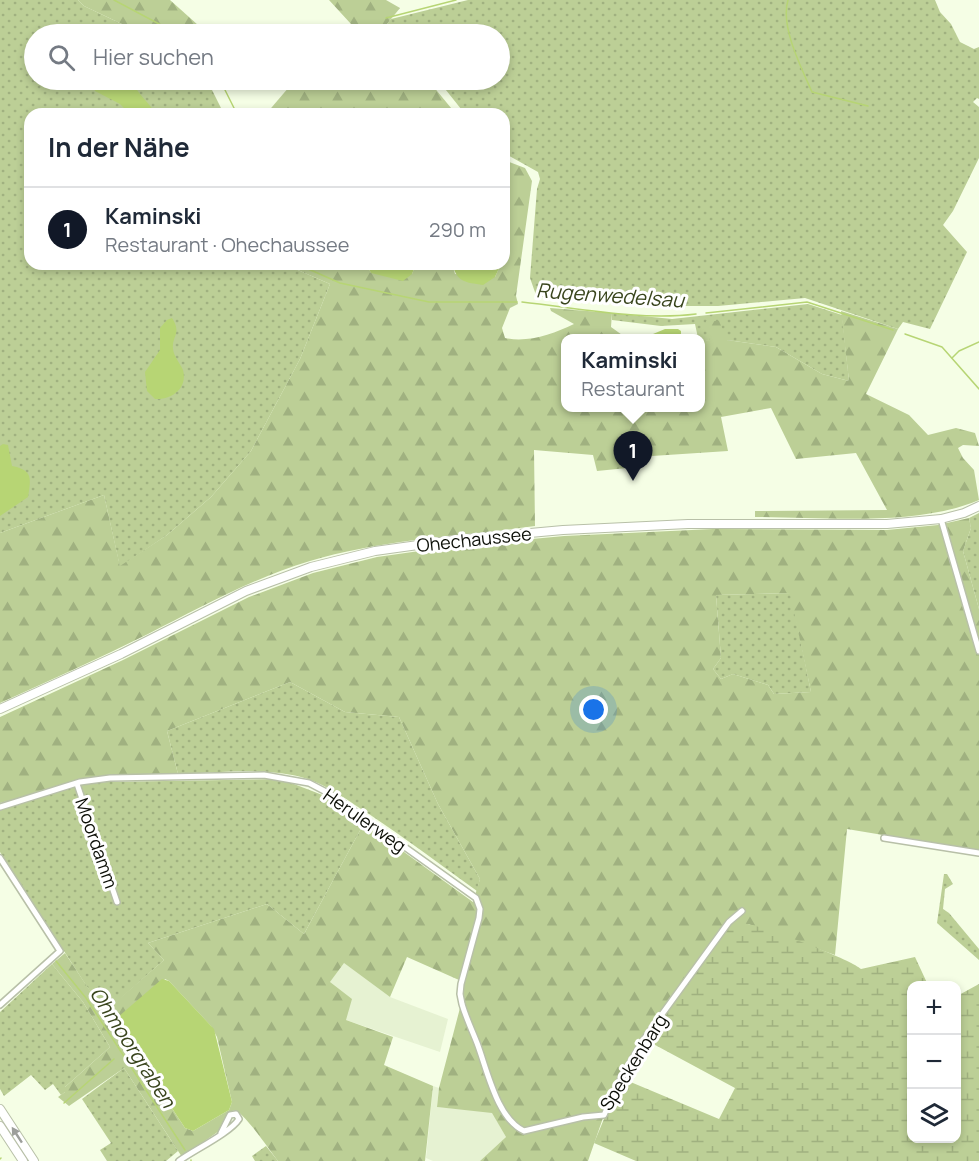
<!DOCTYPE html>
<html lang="de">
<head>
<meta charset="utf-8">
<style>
  :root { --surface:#fff; --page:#f6f6f7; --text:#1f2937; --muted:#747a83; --line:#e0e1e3; --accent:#111827 }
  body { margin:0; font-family:Manrope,sans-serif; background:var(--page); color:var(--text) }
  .controls { position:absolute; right:18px; bottom:18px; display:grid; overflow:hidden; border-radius:12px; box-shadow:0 3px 9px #0003 }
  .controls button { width:54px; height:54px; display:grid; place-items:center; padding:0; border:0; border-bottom:2px solid var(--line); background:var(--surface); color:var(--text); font:30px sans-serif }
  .you { position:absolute; left:594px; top:710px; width:21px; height:21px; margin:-15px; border:4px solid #fff; border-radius:50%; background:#1a73e8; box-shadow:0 0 0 9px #1a73e833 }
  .badge { display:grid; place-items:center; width:39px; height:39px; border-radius:50%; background:var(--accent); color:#fff; font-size:20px; font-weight:700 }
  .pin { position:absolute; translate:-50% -50px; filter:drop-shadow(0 2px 3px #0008) }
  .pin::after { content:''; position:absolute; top:32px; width:21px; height:18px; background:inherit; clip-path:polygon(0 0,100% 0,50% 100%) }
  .popup { position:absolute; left:561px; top:334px; width:144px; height:78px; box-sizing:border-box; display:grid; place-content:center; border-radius:12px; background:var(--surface); filter:drop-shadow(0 2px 4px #0005); font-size:20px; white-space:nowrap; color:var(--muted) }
  .popup b { font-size:22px; color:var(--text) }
  .popup::after { content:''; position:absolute; left:50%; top:100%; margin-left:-12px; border:12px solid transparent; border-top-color:var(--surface) }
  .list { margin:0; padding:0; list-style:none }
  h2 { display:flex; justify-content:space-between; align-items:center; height:78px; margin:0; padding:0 24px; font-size:26px }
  h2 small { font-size:20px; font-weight:400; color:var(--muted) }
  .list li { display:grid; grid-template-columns:39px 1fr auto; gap:18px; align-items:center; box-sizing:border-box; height:84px; padding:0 24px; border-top:2px solid var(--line) }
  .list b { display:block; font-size:22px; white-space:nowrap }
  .list p { margin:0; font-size:20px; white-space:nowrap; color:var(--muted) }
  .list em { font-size:20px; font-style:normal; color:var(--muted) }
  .icon { flex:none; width:33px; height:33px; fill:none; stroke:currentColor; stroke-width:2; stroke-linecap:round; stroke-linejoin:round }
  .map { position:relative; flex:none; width:979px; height:1161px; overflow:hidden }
  .search { position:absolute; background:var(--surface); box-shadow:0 3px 9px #0003; left:24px; top:24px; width:486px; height:66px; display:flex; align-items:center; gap:15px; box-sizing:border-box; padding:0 21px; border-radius:33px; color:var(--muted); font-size:22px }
  .panel { position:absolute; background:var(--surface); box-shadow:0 3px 9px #0003; left:24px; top:108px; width:486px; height:162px; border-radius:18px }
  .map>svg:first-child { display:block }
  .built { fill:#e6f2d2 }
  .grass { fill:url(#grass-dots) }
  .forest { fill:url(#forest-firs); fill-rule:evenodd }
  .wetland { fill:url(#wetland-marsh) }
  .water { fill:#b7d574 }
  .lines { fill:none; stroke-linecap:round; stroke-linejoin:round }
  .stream { stroke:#b7d574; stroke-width:1.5 }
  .street-casing { stroke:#b8c0a8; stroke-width:8 }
  .primary-casing { stroke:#b8c0a8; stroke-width:10 }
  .street { stroke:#fff; stroke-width:5 }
  .primary { stroke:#fff; stroke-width:8 }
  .oneway { fill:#9d9f9b }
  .labels { text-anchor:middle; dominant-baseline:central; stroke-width:6; stroke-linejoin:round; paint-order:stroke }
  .street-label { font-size:18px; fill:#0b0e06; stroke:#fff }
  .water-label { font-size:20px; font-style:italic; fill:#39451d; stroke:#fff }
</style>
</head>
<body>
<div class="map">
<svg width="979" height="1161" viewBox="0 0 979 1161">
  <defs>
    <pattern id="grass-dots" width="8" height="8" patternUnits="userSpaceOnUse" patternTransform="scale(1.5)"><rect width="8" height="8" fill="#bccf96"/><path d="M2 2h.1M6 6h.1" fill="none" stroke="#a0b180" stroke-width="1.8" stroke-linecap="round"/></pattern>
    <pattern id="forest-firs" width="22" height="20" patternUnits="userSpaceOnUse" patternTransform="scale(1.5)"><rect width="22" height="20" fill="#bccf96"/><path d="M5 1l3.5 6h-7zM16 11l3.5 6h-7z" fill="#a0b180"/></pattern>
    <pattern id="wetland-marsh" width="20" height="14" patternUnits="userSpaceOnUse" patternTransform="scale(1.5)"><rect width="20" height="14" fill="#bccf96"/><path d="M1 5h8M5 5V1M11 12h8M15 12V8" fill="none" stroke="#a0b180"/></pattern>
  </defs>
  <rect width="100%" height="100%" fill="#f5fee5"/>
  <g class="built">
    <path d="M343,962L390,997L448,1019L440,1052L346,1020L330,982Z"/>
    <path d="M433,1086L439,1088L437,1107L492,1112L506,1137L480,1161H433L426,1158Z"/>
  </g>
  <g class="grass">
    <path d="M0,0H78L84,6L143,34H34V80H207L224,114H30V264H284L330,284L300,359L251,451L211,497L167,535L120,567L104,495L0,533Z"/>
    <path d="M468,0H935L940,12L951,24L960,42L974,49L979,47V99L977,98L973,102L979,107V158L953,211L943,225L967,252L930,329L903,322L898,329L805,298L718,306H684L557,296L543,297L536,295L530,278L537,189L540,179L538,172L504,153V114H465L438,80H500V34H395L387,24L391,19Z"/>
    <path d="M808,304L842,315L849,381L822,374L776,347L727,340L701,341L700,338H698L695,324L661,326L612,320V313L672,319Z"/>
    <path d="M979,513V609L963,551L971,528L969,518Z"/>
    <path d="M791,593L811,692L774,694L768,685L733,674L721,679L713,669L721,658L716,595Z"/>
    <path d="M290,682L345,712L399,717L438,804L480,879L477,891C441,865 405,838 369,814C344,798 321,780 292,775C257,768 214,773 178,774L167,731Z"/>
    <path d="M281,779L325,796L364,823L304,934L267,904L148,943L164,960L104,1013L0,852V809L80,785L106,782Z"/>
    <path d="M944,874H947L953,884L945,889L943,909L949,913L979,949V960L937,923Z"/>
    <path d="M52,964L83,1002L110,1047L65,1087V1092L61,1095L53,1084L45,1090L31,1075L4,1096L0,1089V1012Z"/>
    <path d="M124,1068L178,1151L166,1161H107L100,1150L111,1143L82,1099Z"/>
    <path d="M266,1146L278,1161H255L252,1156Z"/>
  </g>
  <g class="forest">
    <path d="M78,0H170L208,34H143L84,6Z"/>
    <path d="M329,0H386L400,8L387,24H377L385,34H340L351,24Z"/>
    <path d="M295,80H428L456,114H266Z"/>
    <path d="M504,160L525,168L532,181L516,296L518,304L510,308L502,328L505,338C528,343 553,334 574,324L551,311L550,308L612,313L611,327L625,337V338H566V408H700L701,341L710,340L706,321H719L727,340L776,347L822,374L849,381L841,311L898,329L866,394L909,415L928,435L956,428L975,433L979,446L963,445L958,448L963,458L974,470L979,500C916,527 823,517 755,517V511L887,510L856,453L796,459L771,408L721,417L728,451L652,456L627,468L597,471L593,455L534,450L535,526C459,537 384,539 310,561C253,578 201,607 148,634C100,658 50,680 0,703V533L104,495L120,566L167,535L211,497L251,451L300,359L330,284L284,264H366L371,273L412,274L416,264H452L455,274L495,277L501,264H504L507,244L504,240Z"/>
    <path d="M969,518L971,528L963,551L979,609V851L847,829L835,955L748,924L644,1039L604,1115L588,1161H480L506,1137L492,1113L437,1107L439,1088L460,1008L459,980L407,957L390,997L344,963L330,982L352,999L346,1020L393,1037L384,1065L433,1086L425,1161H278C270,1151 246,1115 236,1111C232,1110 230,1112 227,1114L219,1131L182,1157L124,1068L69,1106L58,1097L65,1092V1087L110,1047L83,1002L52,964L65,953L104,1012L164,960L148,943L267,904L304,934L364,823L473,902L480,879L438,804L399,717L345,712L290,682L167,731L178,774L103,776L0,803V717L123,660L249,597L313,573L377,557L455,546L564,536L713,529L887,530L938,525ZM790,593L811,692L774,694L768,685L733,674L721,679L713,669L721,658L716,595ZM165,979L169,981L211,1026L217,1037L232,1102L229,1110L193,1131L185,1128L135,1052L129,1048L128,1041Z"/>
  </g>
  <path class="wetland" d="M729,922C735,923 741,923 748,924C764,927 851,959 861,969L915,957L928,985L912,986V1138H956L957,996L979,984V1161H636L594,1143L621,1078L719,1119L735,1088L644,1039Z"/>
  <g class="water">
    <path d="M91,80H132C137,94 148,101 156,114H130L120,104L95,91Z"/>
    <path d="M366,264H416L412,274L403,281L371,273Z"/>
    <path d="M452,264H501L495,277L483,285C465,282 458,283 452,264Z"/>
    <path d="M172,318C182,334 172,335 173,349C174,357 180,363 183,370C188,389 171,400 155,399L147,391L145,372L160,350V328L167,320Z"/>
    <path d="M665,329H678L681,331V337L654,338L653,334Z"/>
    <path d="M3,444L8,445L12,466C33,470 31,478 28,497L0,516V446Z"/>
    <path d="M162,979L169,981L214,1029L232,1102L229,1110L193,1131L185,1128L135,1052L128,1049V1041L117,1021L118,1017Z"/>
  </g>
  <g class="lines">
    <g class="stream">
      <path d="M114,0L178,34"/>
      <path d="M788,0C780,26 801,67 812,92L868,106"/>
      <path d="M386,18L456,0"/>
      <path d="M220,80L237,114"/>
      <path d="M297,264L340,283L429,302H517"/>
      <path d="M522,302C578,308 640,321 696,314"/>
      <path d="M706,313L807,302L893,330"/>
      <path d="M905,334L942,347L979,389"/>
      <path d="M952,358L959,351L979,342"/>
      <path d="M56,961L86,998L185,1150"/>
      <path d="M64,1103L114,1059"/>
      <path d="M0,1159L1,1158"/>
      <path d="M191,1160V1161"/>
    </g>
    <defs>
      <g id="street">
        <path d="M941,519L979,651"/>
        <path d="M77,784L117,902"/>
        <path d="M0,807L80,782L110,778L264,775L309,783L332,795L476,898L480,909L479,918L461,984L460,994L462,1004C466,1018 472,1030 477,1043C487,1069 497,1119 524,1131L583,1117L604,1115L621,1078L644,1039L729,922L742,911"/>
        <path d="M884,838L979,853"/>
        <path d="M0,858L60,951L0,1005"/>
        <path d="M179,1161C194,1150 230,1133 239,1119L236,1114L230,1115L221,1133"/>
      </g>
      <g id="primary">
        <path d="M0,709L121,654L246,591L311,567L375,551L454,540L563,530L688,524H887L941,519L964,513L979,506"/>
        <path d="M0,1109L34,1161"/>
        <path d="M0,1126L23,1161"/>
      </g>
    </defs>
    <use href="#street" class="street-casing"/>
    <use href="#primary" class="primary-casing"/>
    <use href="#street" class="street"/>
    <use href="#primary" class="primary"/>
  </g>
  <defs><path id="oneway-solid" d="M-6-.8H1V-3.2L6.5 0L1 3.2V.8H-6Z" transform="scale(1.5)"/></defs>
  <use class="oneway" href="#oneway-solid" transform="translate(17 1135) rotate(-123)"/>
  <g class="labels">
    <g class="street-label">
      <text transform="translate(474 539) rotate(-6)">Ohechaussee</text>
      <text transform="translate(365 820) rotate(35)">Herulerweg</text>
      <text transform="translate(97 843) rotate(71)">Moordamm</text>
      <text transform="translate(633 1062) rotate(-58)">Speckenbarg</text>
    </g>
    <g class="water-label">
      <text transform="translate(610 295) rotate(4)">Rugenwedelsau</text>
      <text transform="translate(133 1047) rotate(57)">Ohmoorgraben</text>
    </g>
  </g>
</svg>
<div class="controls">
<button>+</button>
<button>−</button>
<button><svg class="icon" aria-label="layers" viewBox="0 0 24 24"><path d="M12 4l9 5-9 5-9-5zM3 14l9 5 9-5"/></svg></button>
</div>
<div class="you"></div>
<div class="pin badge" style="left:633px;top:481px">1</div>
<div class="popup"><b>Kaminski</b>Restaurant</div>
<div class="search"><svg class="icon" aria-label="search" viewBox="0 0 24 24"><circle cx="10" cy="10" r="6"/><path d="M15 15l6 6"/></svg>Hier suchen</div>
<section class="panel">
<h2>In der Nähe<small></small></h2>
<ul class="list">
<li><span class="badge">1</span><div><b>Kaminski</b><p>Restaurant · Ohechaussee</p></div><em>290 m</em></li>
</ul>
</section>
</div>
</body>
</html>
